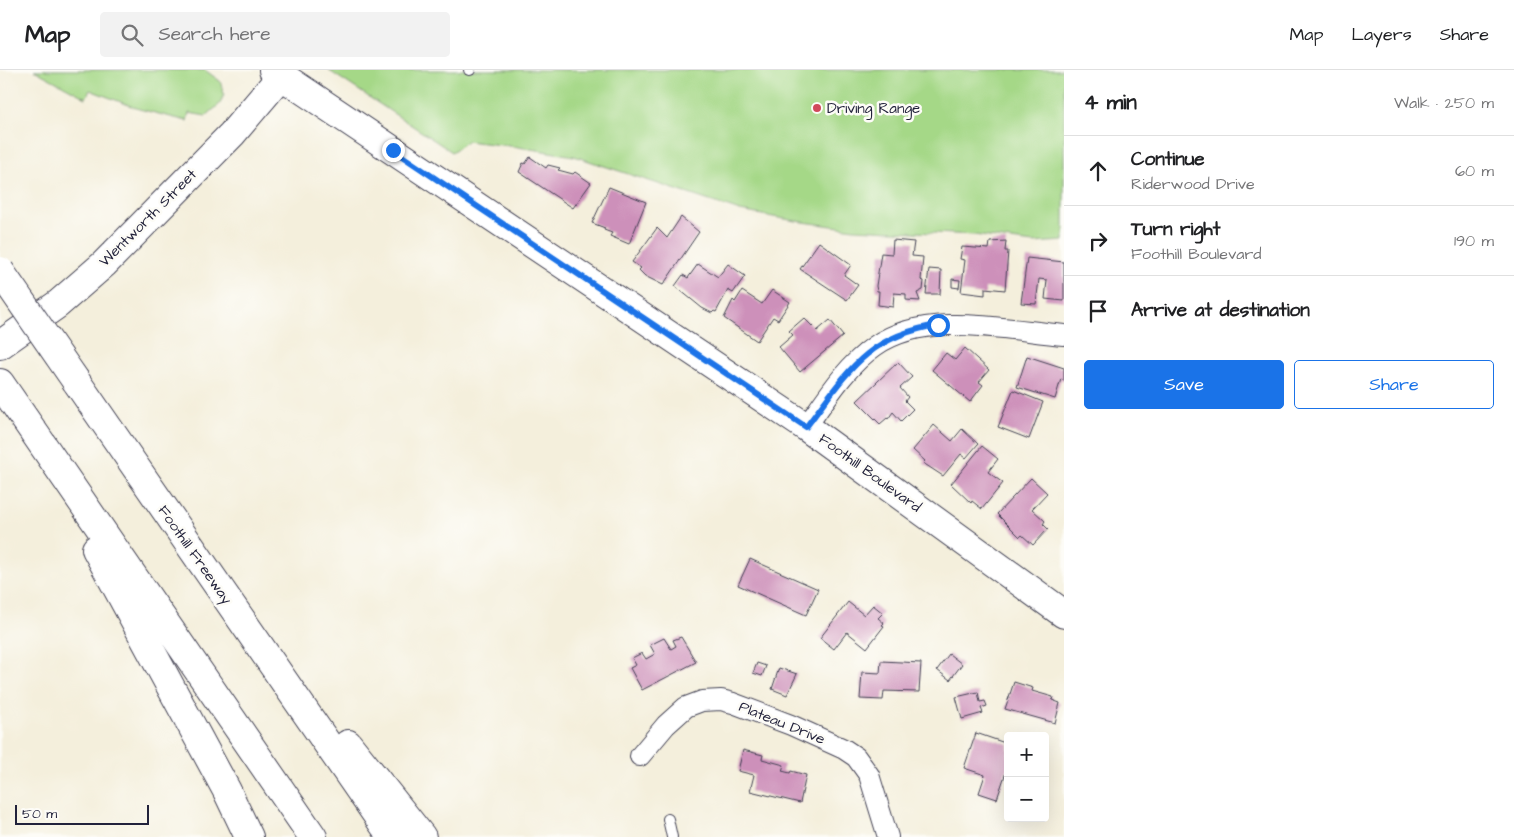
<!DOCTYPE html>
<html lang="en">
<head>
<meta charset="utf-8">
<style>
  :root { --surface:#fff; --page:#f2f2f2; --text:#202124; --muted:#757577; --line:#e0e0e0; --accent:#1a73e8 }
  body { margin:0; font-family:"Architects Daughter",sans-serif; background:var(--page); color:var(--text) }
  .controls { position:absolute; right:15px; bottom:15px; display:grid; overflow:hidden; border-radius:5px; box-shadow:0 5px 20px #0002 }
  .controls button { width:45px; height:45px; display:grid; place-items:center; padding:0; border:0; border-bottom:1px solid var(--line); background:var(--surface); color:var(--text); font:25px sans-serif }
  .scale { position:absolute; left:15px; bottom:12px; width:134px; box-sizing:border-box; padding-left:5px; border:2px solid #22223b; border-top:0; font-size:14px; line-height:18px; white-space:nowrap; color:#22223b; -webkit-text-stroke:4px #fdfcf7; paint-order:stroke }
  .stop { position:absolute; width:15px; height:15px; margin:-11px; border:4px solid #1a73e8; border-radius:50%; background:#fff }
  .stop.end { background:#1a73e8; border-color:#fff; box-shadow:0 1px 5px #0008 }
  .list { margin:0; padding:0; list-style:none }
  h2 { display:flex; justify-content:space-between; align-items:center; height:65px; margin:0; padding:0 20px; font-size:21px }
  h2 small { font-size:16px; font-weight:400; color:var(--muted) }
  .list li { display:grid; grid-template-columns:32px 1fr auto; gap:15px; align-items:center; box-sizing:border-box; height:70px; padding:0 20px; border-top:1px solid var(--line) }
  .list b { display:block; font-size:19px; white-space:nowrap }
  .list p { margin:0; font-size:16px; white-space:nowrap; color:var(--muted) }
  .list em { font-size:16px; font-style:normal; color:var(--muted) }
  .actions { display:flex; gap:10px; padding:15px 20px }
  .actions a { flex:1; padding:11px 0; border:1px solid var(--accent); border-radius:5px; text-align:center; font-size:18px; color:var(--accent) }
  .actions .main { background:var(--accent); color:#fff }
  .icon { flex:none; width:28px; height:28px; fill:none; stroke:currentColor; stroke-width:2; stroke-linecap:round; stroke-linejoin:round }
  .map { position:relative; flex:none; width:1064px; height:767px; overflow:hidden }
  header { display:flex; align-items:center; gap:30px; box-sizing:border-box; height:70px; padding:0 25px; background:var(--surface); border-bottom:1px solid var(--line) }
  header strong { font-size:24px }
  nav { display:flex; gap:28px; margin-inline-start:auto; font-size:18px }
  .search { width:350px; height:45px; background:var(--page); display:flex; align-items:center; gap:12px; box-sizing:border-box; padding:0 18px; border-radius:5px; color:var(--muted); font-size:19px }
  main { display:flex }
  aside { flex:1; background:var(--surface) }
  .map>svg:first-child { display:block }
  .green { fill:#a5d887; stroke:#647d61 }
  .building { fill:#cd90ba }
  .lines { fill:none; stroke-linecap:round; stroke-linejoin:round }
  .service-casing { stroke:#424153; stroke-width:12 }
  .minor-casing { stroke:#424153; stroke-width:22 }
  .secondary-casing { stroke:#424153; stroke-width:30 }
  .primary-casing { stroke:#424153; stroke-width:30 }
  .motorway-casing { stroke:#424153; stroke-width:30 }
  .service { stroke:#fff; stroke-width:10 }
  .minor { stroke:#fff; stroke-width:20 }
  .secondary { stroke:#fff; stroke-width:28 }
  .primary { stroke:#fff; stroke-width:28 }
  .motorway { stroke:#fff; stroke-width:28 }
  .motorway-bridge-casing { stroke:#424153; stroke-width:30; stroke-linecap:butt }
  .motorway-bridge { stroke:#fff; stroke-width:28 }
  .route { stroke:#1a73e8; stroke-width:6 }
  .poi-dot { fill:#d1495b; stroke:#fdfcf7; stroke-width:2 }
  .labels { text-anchor:middle; dominant-baseline:central; stroke-width:5; stroke-linejoin:round; paint-order:stroke }
  .poi-label { font-size:15px; fill:#22223b; stroke:#fdfcf7; text-anchor:start }
  .street-label { font-size:15px; fill:#22223b; stroke:#fdfcf7 }
</style>
</head>
<body>
<header>
<strong>Map</strong>
<div class="search"><svg class="icon" aria-label="search" viewBox="0 0 24 24"><circle cx="10" cy="10" r="6"/><path d="M15 15l6 6"/></svg>Search here</div>
<nav><a>Map</a><a>Layers</a><a>Share</a></nav>
</header>
<main>
<div class="map">
<svg width="1064" height="767" viewBox="0 0 1064 767">
  <rect width="100%" height="100%" fill="#fdfcf7"/>
  <filter id="ink" filterUnits="userSpaceOnUse"><feTurbulence type="fractalNoise" baseFrequency=".02" numOctaves="2"/><feDisplacementMap in="SourceGraphic" scale="10" xChannelSelector="R" yChannelSelector="G"/><feConvolveMatrix kernelMatrix="1 2 1 2 8 2 1 2 1" color-interpolation-filters="sRGB"/></filter>
  <filter id="wash" filterUnits="userSpaceOnUse"><feTurbulence type="fractalNoise" baseFrequency=".0096" numOctaves="4" result="noise"/><feDisplacementMap in="SourceGraphic" scale="20" xChannelSelector="R" yChannelSelector="G"/><feGaussianBlur stdDeviation="1.12" result="paint"/><feColorMatrix in="noise" values="0 0 0 0 0 0 0 0 0 0 0 0 0 0 0 0 0 1.4 0 .05"/><feComposite in="paint" operator="in"/></filter>
  <g filter="url(#wash)">
    <rect width="100%" height="100%" fill="#f4efdc"/>
    <g class="green">
      <path d="M34,0H205L220,11L224,24L220,34L206,46L189,43L187,51L139,39L90,20L86,28Z"/>
      <path d="M328,0H1064V171L1033,173L974,165L854,159L796,151L740,141L574,86L518,77L467,71L452,82Z"/>
    </g>
    <g id="blocks">
      <g class="building">
        <path d="M530,87L546,98L548,95L560,98L558,100L573,104L575,102L591,113L573,138L519,102L523,93L525,94Z"/>
        <path d="M609,117L646,132L629,174L610,166L612,163L604,160L605,158L592,153Z"/>
        <path d="M681,147L699,162L663,215L645,206L639,200L641,198L632,192L657,158L667,168Z"/>
        <path d="M893,170L914,172L912,186L923,187L921,210L924,211L923,220L917,223L920,231L906,230V224L894,223L893,237L878,235L879,221H877L876,216L881,183L892,184Z"/>
        <path d="M1006,171L1005,181H1008L1005,220L985,218V225L961,222L965,190L960,189L962,177L989,179L990,172Z"/>
        <path d="M819,172L851,195L844,205L858,215L847,230L800,199Z"/>
        <path d="M1027,188L1064,192V231L1045,229L1047,210L1039,209L1036,234L1021,233Z"/>
        <path d="M698,194L718,207L728,194L745,206L733,223L728,220L716,242L714,241L712,243L702,238L675,216L683,205L688,208Z"/>
        <path d="M929,199L941,200L940,224H926Z"/>
        <path d="M952,209L960,210L959,218L952,217Z"/>
        <path d="M772,220L790,232L778,250L773,247L757,271L724,248L733,230L735,232L742,221L762,234Z"/>
        <path d="M804,248L817,261L830,250L843,266L800,302L779,277L793,265L789,261Z"/>
        <path d="M965,278L989,300L979,312L983,315L970,332L932,300L946,283L955,290Z"/>
        <path d="M1027,286L1064,298V311L1061,309L1055,329L1017,317Z"/>
        <path d="M898,292L912,307L900,318L908,327L905,331L913,339L901,351L893,342L888,349L887,348L880,354L857,331Z"/>
        <path d="M1013,320L1043,332L1029,369L998,357Z"/>
        <path d="M934,355L952,371L962,359L978,374L966,388L961,384L943,406L923,393L925,391L913,380Z"/>
        <path d="M982,376L998,389L988,402L1003,413L982,439L972,431L971,433L951,414Z"/>
        <path d="M1031,408L1047,423L1032,439L1045,451L1043,454L1048,459L1033,475L1022,465L1020,467L997,444Z"/>
        <path d="M750,489L818,519L806,545L738,515Z"/>
        <path d="M848,532L864,545L873,535L883,543L878,548L884,553L882,555L884,556L867,578L847,562L834,579L820,568Z"/>
        <path d="M681,567L696,592L642,620L630,598L636,595L632,588L642,583L646,589L655,584L650,575L664,568L671,579L676,576L673,570Z"/>
        <path d="M949,584L962,594L950,610L937,600Z"/>
        <path d="M881,591L921,593L919,622L884,621L883,630L860,629L862,602L880,603Z"/>
        <path d="M757,593L766,596L762,606L753,603Z"/>
        <path d="M779,598L797,604L787,625L772,619Z"/>
        <path d="M1014,612L1033,618L1032,621L1053,627L1052,630L1060,633L1055,653L1005,639Z"/>
        <path d="M978,622L980,632L985,631L987,636L981,638L983,643L962,649L956,627Z"/>
        <path d="M976,663L1008,674V696L997,729L979,723L985,705L964,698Z"/>
        <path d="M743,680L763,685L762,689L784,695L782,701L790,703L791,701L806,705L800,733L750,721L754,705L738,701Z"/>
      </g>
    </g>
  </g>
  <g filter="url(#ink)">
    <use href="#blocks" fill-opacity="0" stroke="#424153" stroke-width="1"/>
    <g class="lines">
      <defs>
        <g id="service">
          <path d="M469,0H470"/>
          <path d="M668,749L672,767"/>
        </g>
        <g id="minor">
          <path d="M806,357C826,329 846,296 875,276C926,240 1006,260 1064,265"/>
          <path d="M640,686L666,655L686,637L702,631L721,630L733,633L791,655L844,679L856,687L869,705L888,767"/>
        </g>
        <path id="secondary" d="M0,275L58,234L104,194L232,64L282,5"/>
        <path id="primary" d="M273,0L806,357L1064,544"/>
        <g id="motorway">
          <path d="M76,311L392,767"/>
          <path d="M0,313L313,767"/>
          <path d="M96,479L227,721L249,767"/>
          <path d="M348,674L422,767"/>
        </g>
      </defs>
      <use href="#service" class="service-casing"/>
      <use href="#minor" class="minor-casing"/>
      <use href="#secondary" class="secondary-casing"/>
      <use href="#primary" class="primary-casing"/>
      <use href="#motorway" class="motorway-casing"/>
      <use href="#service" class="service"/>
      <use href="#minor" class="minor"/>
      <use href="#secondary" class="secondary"/>
      <use href="#primary" class="primary"/>
      <use href="#motorway" class="motorway"/>
      <defs>
        <path id="motorway-bridge" d="M0,201L76,311"/>
      </defs>
      <use href="#motorway-bridge" class="motorway-bridge-casing"/>
      <use href="#motorway-bridge" class="motorway-bridge"/>
    </g>
  </g>
  <g class="lines" filter="url(#ink)">
    <path class="route" d="M393,80L806,357C847,303 866,266 938,255"/>
  </g>
  <circle class="poi-dot" cx="817" cy="38" r="5"/>
  <g class="labels">
    <g class="poi-label">
      <text x="827" y="38">Driving Range</text>
    </g>
    <g class="street-label">
      <text transform="translate(148 148) rotate(-45)">Wentworth Street</text>
      <text transform="translate(870 403) rotate(36)">Foothill Boulevard</text>
      <text transform="translate(195 485) rotate(55)">Foothill Freeway</text>
      <text transform="translate(782 653) rotate(22)">Plateau Drive</text>
    </g>
  </g>
</svg>
<div class="controls">
<button>+</button>
<button>−</button>
</div>
<div class="scale">50 m</div>
<div class="stop" style="left:938px;top:255px"></div>
<div class="stop end" style="left:393px;top:80px"></div>
</div>
<aside>
<h2>4 min<small>Walk · 250 m</small></h2>
<ul class="list">
<li><svg class="icon" aria-label="ahead" viewBox="0 0 24 24"><path d="M12 20V5M6 11l6-6 6 6"/></svg><div><b>Continue</b><p>Riderwood Drive</p></div><em>60 m</em></li>
<li><svg class="icon" aria-label="right" viewBox="0 0 24 24"><path d="M7 20v-9h11M14 6l5 5-5 5"/></svg><div><b>Turn right</b><p>Foothill Boulevard</p></div><em>190 m</em></li>
<li><svg class="icon" aria-label="arrive" viewBox="0 0 24 24"><path d="M6 21V4h12l-3 4 3 4H6"/></svg><div><b>Arrive at destination</b></div></li>
</ul>
<div class="actions"><a class="main">Save</a><a>Share</a></div>
</aside>
</main>
</body>
</html>
